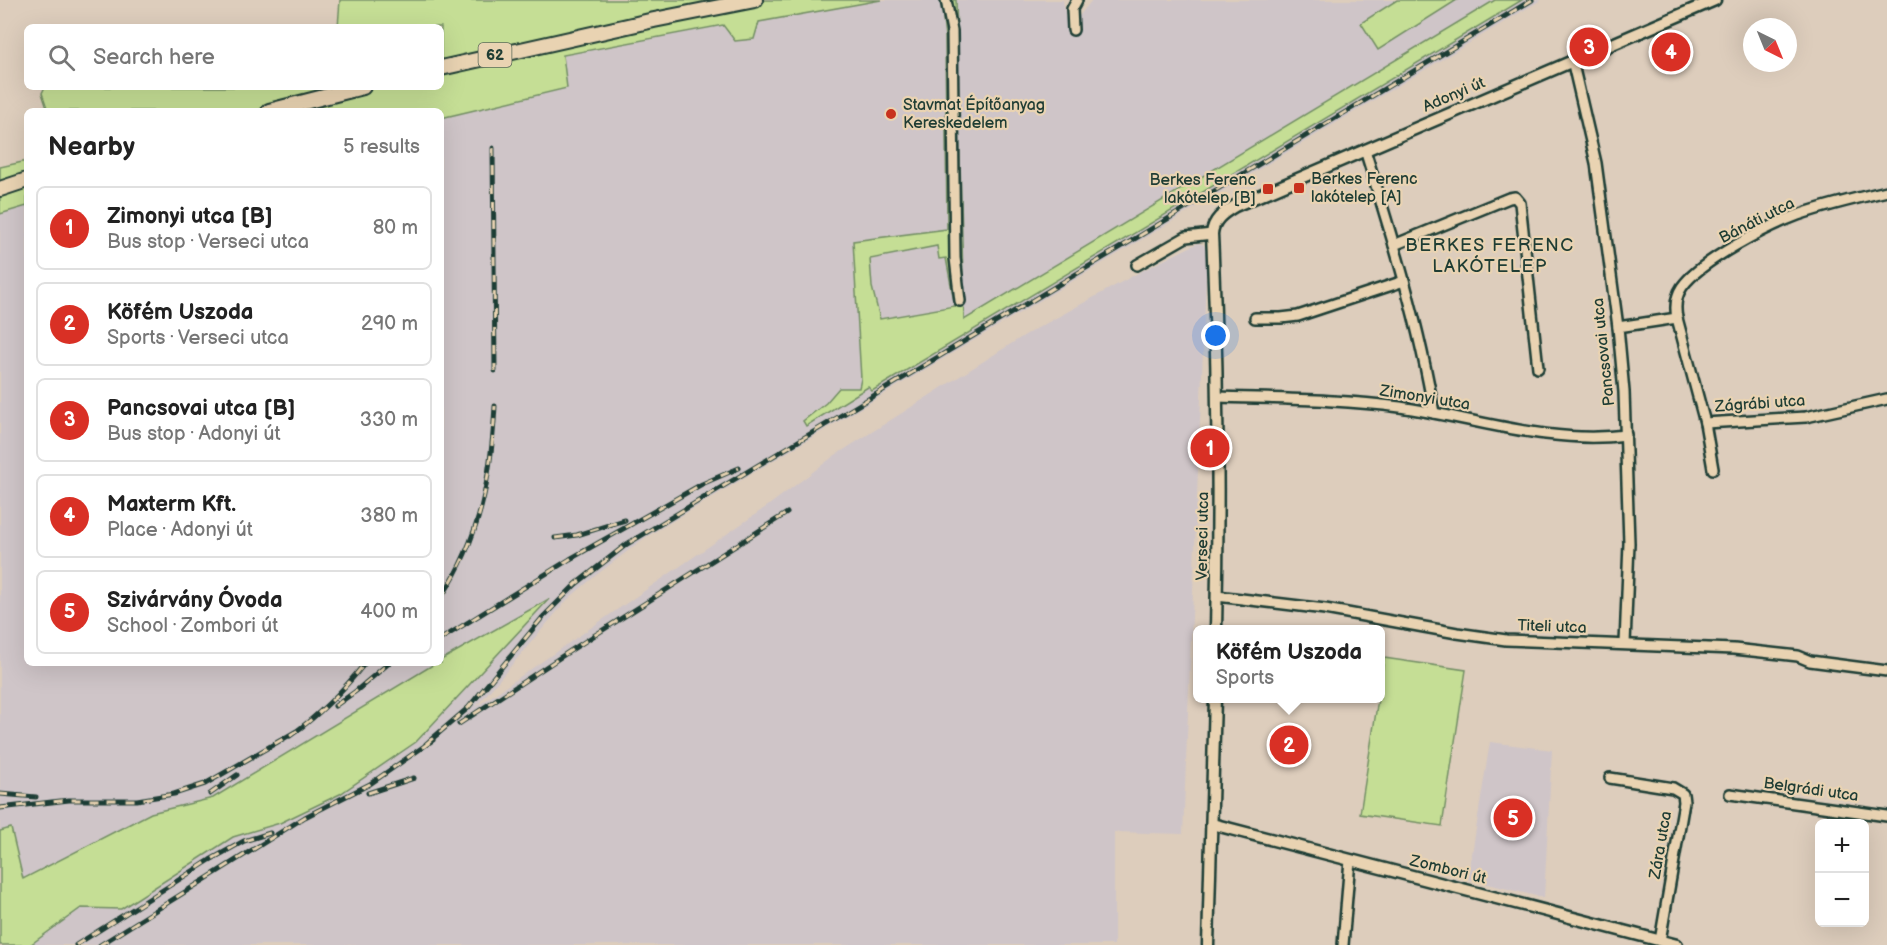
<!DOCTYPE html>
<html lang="en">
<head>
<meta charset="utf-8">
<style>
  :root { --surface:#fff; --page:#f6f6f6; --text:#222; --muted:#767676; --line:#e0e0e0; --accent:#d93025 }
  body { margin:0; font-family:"Balsamiq Sans",sans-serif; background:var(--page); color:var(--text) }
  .controls { position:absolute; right:18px; bottom:18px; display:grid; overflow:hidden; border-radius:9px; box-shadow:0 6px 24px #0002 }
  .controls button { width:54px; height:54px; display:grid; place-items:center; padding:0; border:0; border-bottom:2px solid var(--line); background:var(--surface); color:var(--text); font:30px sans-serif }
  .compass { position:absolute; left:1743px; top:18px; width:54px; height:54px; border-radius:50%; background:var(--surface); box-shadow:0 6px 24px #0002; rotate:137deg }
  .you { position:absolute; left:1216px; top:336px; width:21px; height:21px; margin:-15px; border:4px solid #fff; border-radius:50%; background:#1a73e8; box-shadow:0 0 0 9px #1a73e833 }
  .badge { display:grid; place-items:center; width:39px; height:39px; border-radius:50%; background:var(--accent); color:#fff; font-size:20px; font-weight:700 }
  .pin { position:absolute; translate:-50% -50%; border:3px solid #fff; box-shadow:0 2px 6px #0006 }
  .popup { position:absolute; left:1193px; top:625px; width:192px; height:78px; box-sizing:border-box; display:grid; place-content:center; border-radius:9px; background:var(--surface); filter:drop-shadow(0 2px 4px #0005); font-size:20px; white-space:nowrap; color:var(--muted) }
  .popup b { font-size:22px; color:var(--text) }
  .popup::after { content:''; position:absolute; left:50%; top:100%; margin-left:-12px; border:12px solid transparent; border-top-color:var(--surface) }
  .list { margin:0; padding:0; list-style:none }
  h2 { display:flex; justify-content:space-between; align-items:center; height:78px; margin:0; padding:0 24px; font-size:26px }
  h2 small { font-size:20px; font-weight:400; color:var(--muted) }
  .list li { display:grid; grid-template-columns:39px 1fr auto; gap:18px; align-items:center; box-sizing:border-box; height:84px; margin:0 12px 12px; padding:0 12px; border:2px solid var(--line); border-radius:9px }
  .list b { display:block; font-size:22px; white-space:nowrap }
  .list p { margin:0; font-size:20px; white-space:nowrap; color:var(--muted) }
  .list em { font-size:20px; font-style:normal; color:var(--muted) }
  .icon { flex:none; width:33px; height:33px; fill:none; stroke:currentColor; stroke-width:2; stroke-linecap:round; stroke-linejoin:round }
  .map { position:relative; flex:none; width:1887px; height:945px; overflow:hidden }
  .search { position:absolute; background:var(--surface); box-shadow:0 6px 24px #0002; left:24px; top:24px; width:420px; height:66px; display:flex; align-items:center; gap:15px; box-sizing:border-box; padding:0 21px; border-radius:9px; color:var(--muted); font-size:22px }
  .panel { position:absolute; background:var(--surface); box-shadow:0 6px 24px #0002; left:24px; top:108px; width:420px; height:558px; border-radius:9px }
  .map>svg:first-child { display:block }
  .built { fill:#cfc5c8 }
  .green { fill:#c5de95; stroke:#728e64; stroke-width:1.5; fill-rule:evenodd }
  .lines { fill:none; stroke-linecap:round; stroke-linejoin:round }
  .minor-casing { stroke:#1f3d34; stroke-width:14 }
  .tertiary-casing { stroke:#1f3d34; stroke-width:15 }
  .primary-casing { stroke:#1f3d34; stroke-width:18 }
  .minor { stroke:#e9d3b2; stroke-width:9 }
  .tertiary { stroke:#e9d3b2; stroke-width:10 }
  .primary { stroke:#e9d3b2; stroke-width:14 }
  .rail-casing { stroke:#1f3d34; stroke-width:5 }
  .rail { stroke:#e9d3b2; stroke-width:3; stroke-dasharray:9; stroke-linecap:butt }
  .poi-dot { fill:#c8321e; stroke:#e9d3b2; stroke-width:2 }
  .labels { text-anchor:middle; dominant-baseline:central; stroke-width:4.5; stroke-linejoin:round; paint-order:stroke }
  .shield { fill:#e9d3b2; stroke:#5c6a5a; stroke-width:1.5 }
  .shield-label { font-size:15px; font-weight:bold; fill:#1f3d34 }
  .street-label { font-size:16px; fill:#1f3d34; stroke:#e9d3b2 }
  .poi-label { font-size:16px; fill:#1f3d34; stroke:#e9d3b2; text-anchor:start }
  .neighbourhood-label { font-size:18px; letter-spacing:1.5px; fill:#1f3d34; stroke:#e9d3b2 }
</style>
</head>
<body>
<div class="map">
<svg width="1887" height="945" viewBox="0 0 1887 945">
  <rect width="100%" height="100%" fill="#ddcdbc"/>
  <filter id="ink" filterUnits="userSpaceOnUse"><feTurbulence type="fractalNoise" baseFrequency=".0167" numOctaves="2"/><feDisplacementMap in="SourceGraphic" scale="12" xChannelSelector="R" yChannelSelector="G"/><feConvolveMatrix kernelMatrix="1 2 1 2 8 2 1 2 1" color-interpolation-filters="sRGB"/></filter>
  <g filter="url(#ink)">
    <g class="built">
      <path d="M882,0H941L945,37L947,229L853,241L861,379L859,388H839L826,403L803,420L806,426L869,386L873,391L1522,0H1541L646,537L595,576L567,600L476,707L769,505L834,456L1025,335L1140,272L1198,243L1204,245L1207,253L1183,834L1114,832V945H30L81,908L121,909L233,837L280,823L547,600L441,660V118L567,88L562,55L723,25L735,41L754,39L758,22Z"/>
      <path d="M956,0H1063L1068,30L1092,0H1495L963,321Z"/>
      <path d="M27,206V663H436L213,798L151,813L22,879L11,828L0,831V214Z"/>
      <path d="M938,246L946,258L955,307L880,319L872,287L870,259Z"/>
      <path d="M1490,742L1552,750L1544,898L1468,879Z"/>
    </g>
    <g class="green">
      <path d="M340,0H881L759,22L754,39L735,41L723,25L563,55L567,88L441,118V111H48L42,93L45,87H441V27H338Z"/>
      <path d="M941,0H956L964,320L1495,0H1522L872,391L868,387L806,426L803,421L826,403L839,388H859L861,379L853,241L947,229L945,37ZM937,246L939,259L946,258L955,306L880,319L872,287L870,259Z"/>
      <path d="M1397,0H1457L1378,50L1361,23Z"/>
      <path d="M27,161V206L0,214V167Z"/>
      <path d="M549,599L416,742L340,794L280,823L233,837L121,909L81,908L30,945H0V831L11,828L23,879L151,813L213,798L436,663H441V660Z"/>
      <path d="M1384,658L1466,670L1442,826L1360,814L1378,699L1380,698L1381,680Z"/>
    </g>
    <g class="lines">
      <defs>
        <g id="minor">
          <path d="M946,0L952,31L955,258L960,301"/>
          <path d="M1073,30L1072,9L1077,0"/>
          <path d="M1572,60L1596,163L1618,327L1624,392L1629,543L1625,644"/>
          <path d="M1365,150C1392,237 1419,323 1434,413"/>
          <path d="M1394,245L1509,198L1515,197L1520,203L1538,368"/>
          <path d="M1137,265L1186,237L1212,234"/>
          <path d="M1255,318H1281L1298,316L1404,281"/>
          <path d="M1618,327L1677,318"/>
          <path d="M1218,397C1277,399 1342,399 1400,407C1474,418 1550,445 1626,435"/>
          <path d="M1705,423L1806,417L1887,399"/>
          <path d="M1713,469L1705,423L1677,318C1675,308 1676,296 1682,287C1700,261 1768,226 1798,215C1827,205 1857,198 1887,191"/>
          <path d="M1217,596L1325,609L1457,633L1506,640L1734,649L1798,656L1810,661L1887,671"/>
          <path d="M1610,778L1673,788L1683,794L1684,802L1660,941"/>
          <path d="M1730,794L1887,816"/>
          <path d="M1343,945L1350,860"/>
        </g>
        <g id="tertiary">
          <path d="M1216,630C1219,497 1218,366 1212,234C1213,220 1223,213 1235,206L1715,0"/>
          <path d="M1212,824L1677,945"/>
          <path d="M1208,945L1215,698"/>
        </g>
        <g id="primary">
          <path d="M441,68L654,20L755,0"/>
          <path d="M269,111L363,87"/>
          <path d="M0,189L27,180"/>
        </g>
      </defs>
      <use href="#minor" class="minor-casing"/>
      <use href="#tertiary" class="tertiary-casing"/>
      <use href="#primary" class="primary-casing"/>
      <use href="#minor" class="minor"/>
      <use href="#tertiary" class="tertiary"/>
      <use href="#primary" class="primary"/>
      <defs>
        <g id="rail">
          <path d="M493,148L495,371"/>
          <path d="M555,538L577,535L625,520"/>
          <path d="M441,598C481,537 491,477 495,406"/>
          <path d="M441,639L570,559L702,484L739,468"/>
          <path d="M335,706L356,691L389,663"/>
          <path d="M459,724L573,649L787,513"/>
          <path d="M290,736C319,715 343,691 365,663"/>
          <path d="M426,744L468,708L542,618L576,584L627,544L1532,0"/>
          <path d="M368,793L414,778"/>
          <path d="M0,794L36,797"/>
          <path d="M210,794L237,775"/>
          <path d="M0,808L69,800H137L174,794L205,784L295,732"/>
          <path d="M76,945L210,860L244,841L270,833"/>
          <path d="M100,945L305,817L370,784L433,740"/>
        </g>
      </defs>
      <use href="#rail" class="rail-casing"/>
      <use href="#rail" class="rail"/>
    </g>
  </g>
  <g class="poi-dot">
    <circle cx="891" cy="114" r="6"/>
    <rect x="1293" y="182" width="12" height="12" rx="3"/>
    <rect x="1262" y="183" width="12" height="12" rx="3"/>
  </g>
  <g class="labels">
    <rect class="shield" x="478.5" y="43" width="33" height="24" rx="4.5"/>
    <g class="shield-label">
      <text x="495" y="55">62</text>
    </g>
    <g class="street-label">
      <text transform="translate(1454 95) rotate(-23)">Adonyi út</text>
      <text transform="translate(1757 221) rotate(-27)">Bánáti utca</text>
      <text transform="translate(1604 352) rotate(-96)">Pancsovai utca</text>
      <text transform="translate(1425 398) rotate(9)">Zimonyi utca</text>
      <text transform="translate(1760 404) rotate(-4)">Zágrábi utca</text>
      <text transform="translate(1203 536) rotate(-89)">Verseci utca</text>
      <text transform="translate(1552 627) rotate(2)">Titeli utca</text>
      <text transform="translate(1811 790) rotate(8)">Belgrádi utca</text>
      <text transform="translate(1661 845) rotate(-80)">Zára utca</text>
      <text transform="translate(1448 870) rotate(14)">Zombori út</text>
    </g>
    <g class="poi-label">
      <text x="903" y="105">Stavmat Építőanyag<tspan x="903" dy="18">Kereskedelem</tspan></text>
      <text x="1311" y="179">Berkes Ferenc<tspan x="1311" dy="18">lakótelep [A]</tspan></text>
      <text x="1256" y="180" text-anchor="end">Berkes Ferenc<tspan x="1256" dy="18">lakótelep [B]</tspan></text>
    </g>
    <g class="neighbourhood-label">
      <text x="1490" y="245">BERKES FERENC<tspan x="1490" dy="21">LAKÓTELEP</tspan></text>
    </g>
  </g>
</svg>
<div class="controls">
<button>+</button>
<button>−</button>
</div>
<svg class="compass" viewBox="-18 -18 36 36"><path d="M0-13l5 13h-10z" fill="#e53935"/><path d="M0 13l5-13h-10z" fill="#767676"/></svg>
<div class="you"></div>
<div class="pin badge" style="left:1210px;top:448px">1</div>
<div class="pin badge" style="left:1289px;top:745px">2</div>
<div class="popup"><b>Köfém Uszoda</b>Sports</div>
<div class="pin badge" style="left:1589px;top:47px">3</div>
<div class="pin badge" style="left:1671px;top:52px">4</div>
<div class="pin badge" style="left:1513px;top:818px">5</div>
<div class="search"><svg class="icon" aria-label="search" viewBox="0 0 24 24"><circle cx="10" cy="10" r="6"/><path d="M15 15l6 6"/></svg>Search here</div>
<section class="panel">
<h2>Nearby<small>5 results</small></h2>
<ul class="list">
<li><span class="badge">1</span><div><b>Zimonyi utca [B]</b><p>Bus stop · Verseci utca</p></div><em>80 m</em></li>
<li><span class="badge">2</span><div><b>Köfém Uszoda</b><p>Sports · Verseci utca</p></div><em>290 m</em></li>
<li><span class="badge">3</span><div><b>Pancsovai utca [B]</b><p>Bus stop · Adonyi út</p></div><em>330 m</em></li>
<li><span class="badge">4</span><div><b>Maxterm Kft.</b><p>Place · Adonyi út</p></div><em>380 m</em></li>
<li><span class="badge">5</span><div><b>Szivárvány Óvoda</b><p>School · Zombori út</p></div><em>400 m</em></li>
</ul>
</section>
</div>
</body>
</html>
